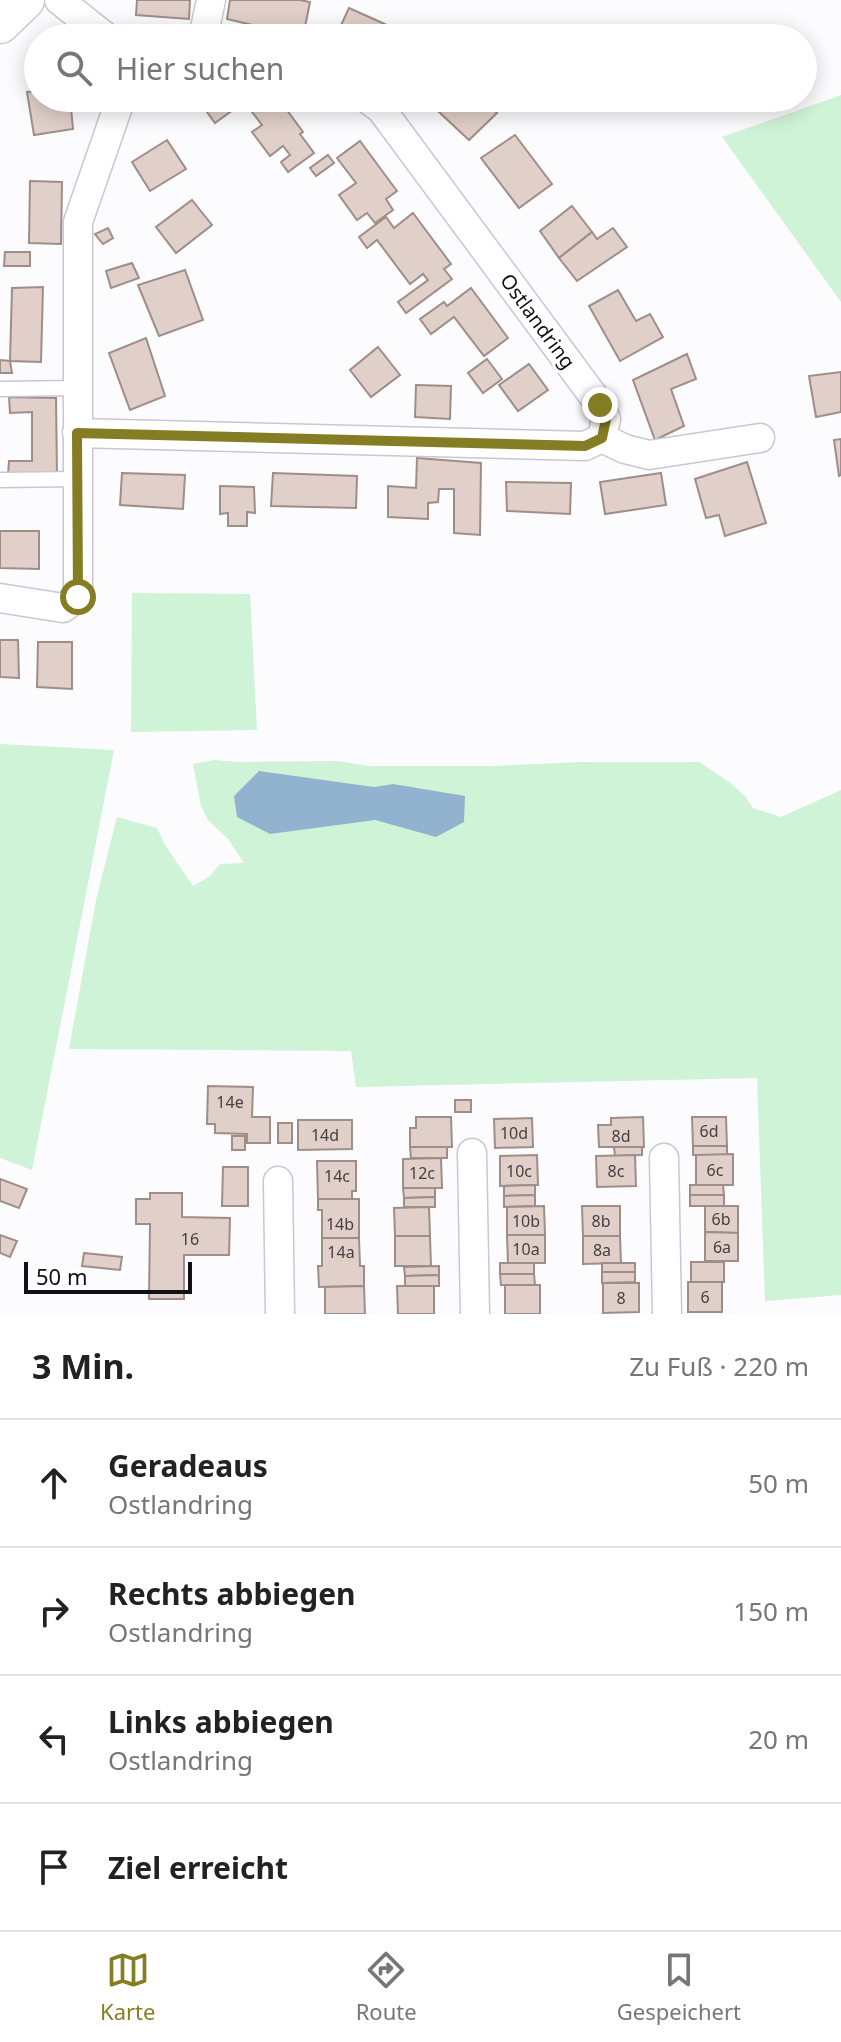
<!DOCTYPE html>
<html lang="de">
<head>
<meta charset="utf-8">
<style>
  :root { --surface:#fff; --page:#f6f6f6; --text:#222; --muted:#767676; --line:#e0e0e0; --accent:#857d23 }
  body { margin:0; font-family:"Noto Sans",sans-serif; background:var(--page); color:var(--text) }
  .scale { position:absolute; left:24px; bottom:20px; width:168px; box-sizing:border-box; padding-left:8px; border:4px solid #111015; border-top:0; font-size:22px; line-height:28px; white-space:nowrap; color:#111015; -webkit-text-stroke:6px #fff; paint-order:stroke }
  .stop { position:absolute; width:24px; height:24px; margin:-18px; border:6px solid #857d23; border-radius:50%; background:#fff }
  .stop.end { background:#857d23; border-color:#fff; box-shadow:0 2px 8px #0008 }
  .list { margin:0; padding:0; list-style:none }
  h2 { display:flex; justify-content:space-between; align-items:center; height:104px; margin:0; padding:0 32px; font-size:34px }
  h2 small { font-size:26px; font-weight:400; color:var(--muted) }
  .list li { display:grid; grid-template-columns:52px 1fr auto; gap:24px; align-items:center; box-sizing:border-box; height:128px; padding:0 32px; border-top:2px solid var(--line) }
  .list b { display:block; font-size:30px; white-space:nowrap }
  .list p { margin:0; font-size:26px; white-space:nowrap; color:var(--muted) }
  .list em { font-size:26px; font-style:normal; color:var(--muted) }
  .icon { flex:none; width:44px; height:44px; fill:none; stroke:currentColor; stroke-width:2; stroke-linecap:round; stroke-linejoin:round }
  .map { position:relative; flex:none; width:841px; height:1314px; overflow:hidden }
  .search { position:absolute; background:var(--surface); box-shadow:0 4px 20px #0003; left:24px; right:24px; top:24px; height:88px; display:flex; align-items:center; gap:20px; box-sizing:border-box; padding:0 28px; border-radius:44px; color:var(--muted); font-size:30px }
  .sheet { height:616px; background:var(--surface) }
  nav { display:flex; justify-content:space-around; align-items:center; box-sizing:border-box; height:112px; border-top:2px solid var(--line); background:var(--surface); font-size:22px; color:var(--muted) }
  nav a { display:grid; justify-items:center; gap:4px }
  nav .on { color:var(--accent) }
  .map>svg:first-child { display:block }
  .green { fill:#cff3d6; fill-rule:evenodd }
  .water { fill:#91b3cf }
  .building { fill:#e1d0c9; stroke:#9f8e88; stroke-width:2 }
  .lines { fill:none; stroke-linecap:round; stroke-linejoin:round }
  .lane-casing { stroke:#c9c6d6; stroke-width:17 }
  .street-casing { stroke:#c9c6d6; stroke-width:31 }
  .secondary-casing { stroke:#c9c6d6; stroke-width:41 }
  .lane { stroke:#fff; stroke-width:14 }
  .street { stroke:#fff; stroke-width:28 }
  .secondary { stroke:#fff; stroke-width:38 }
  .route { stroke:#857d23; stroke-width:10 }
  .labels { text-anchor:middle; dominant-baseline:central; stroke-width:6; stroke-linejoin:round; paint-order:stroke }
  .number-label { font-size:16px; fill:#454042 }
  .street-label { font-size:20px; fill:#111015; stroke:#fff }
</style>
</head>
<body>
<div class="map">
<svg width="841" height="1314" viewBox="0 0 841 1314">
  <rect width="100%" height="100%" fill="#fcfbfe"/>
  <g class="green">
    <path d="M841,95V302L722,137Z"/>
    <path d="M132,593L250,594L257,730L131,732Z"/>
    <path d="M0,744L114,750L32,1170L0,1158Z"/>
    <path d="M215,760L238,762L338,761L369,766H491L581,762H699L728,781L745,796L753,808L781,817L841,790V1295L765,1301L757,1078L356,1087L351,1051L69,1049L96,900L117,817L157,828L165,845L193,886L209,877L220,864L244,863L228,839L208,820L201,806L193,764ZM393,784L437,836L375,820L374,787Z"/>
  </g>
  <path class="water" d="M259,771L374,787L393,784L465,796L464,822L436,837L375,820L270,834L237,817L234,796Z"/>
  <g class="building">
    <path d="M137,0H190L189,19L136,15Z"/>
    <path d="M230,0H300L310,2L303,37L227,19Z"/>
    <path d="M349,8L407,34L405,38H335Z"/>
    <path d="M38,91V98H70L73,129L34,135L27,92Z"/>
    <path d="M226,98H236L241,104L215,123L207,112Z"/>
    <path d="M252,98H278L303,132L300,134L314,153L288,172L281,162L290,155L283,146L270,156L252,132L262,125L245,103Z"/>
    <path d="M424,98H480L497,113L469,140Z"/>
    <path d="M515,135L552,184L519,208L481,158Z"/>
    <path d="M167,140L186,169L150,191L132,162Z"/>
    <path d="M360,141L397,191L386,199L393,210L375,223L367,213L357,220L339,195L356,183L337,158Z"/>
    <path d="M328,155L334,163L316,176L310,168Z"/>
    <path d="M30,181L62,182L61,244L29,243Z"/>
    <path d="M192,200L212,225L176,253L156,227Z"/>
    <path d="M572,206L592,232L559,258L540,231Z"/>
    <path d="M413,213L451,264L444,269L452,279L406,313L398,302L428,280L423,274L410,284L377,240L367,248L359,237L386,217L394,228Z"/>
    <path d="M108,228L113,238L103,244L95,234Z"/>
    <path d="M613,228L627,247L577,281L559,258L592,232L597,239Z"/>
    <path d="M5,252H30V266H4Z"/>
    <path d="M132,263L139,278L111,288L106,271Z"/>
    <path d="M185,270L203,320L159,336L138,285Z"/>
    <path d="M43,287L41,362L10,361L12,288Z"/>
    <path d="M471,288L508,338L484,356L454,317L431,334L420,319L444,302L447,306Z"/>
    <path d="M618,290L636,321L650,314L663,337L620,361L589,306Z"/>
    <path d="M146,338L165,396L130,410L109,353Z"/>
    <path d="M378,347L400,375L371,397L350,370Z"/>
    <path d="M687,354L696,379L671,389L684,426L655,440L633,380Z"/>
    <path d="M487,359L502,379L483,393L468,373Z"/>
    <path d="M0,360L10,361L12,373H0Z"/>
    <path d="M529,364L548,390L518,411L499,385Z"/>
    <path d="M841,372V412L816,417L809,376Z"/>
    <path d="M416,385L451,386L450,419L415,417Z"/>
    <path d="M9,397L56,398L57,476L8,475L9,461H32V412L10,413Z"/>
    <path d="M841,439V475L839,476L834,440Z"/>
    <path d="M417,458L481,463L480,535L454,533V489H439L438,502L428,503V519L388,517V486L416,488Z"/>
    <path d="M747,462L766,523L725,536L719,515L706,518L695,479Z"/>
    <path d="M122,473L185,475L183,509L120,505Z"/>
    <path d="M273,473L357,476L356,508L271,506Z"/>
    <path d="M661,473L666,505L605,514L600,482Z"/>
    <path d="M506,482L571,483L570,514L507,511Z"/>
    <path d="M220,486L254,487L255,513L247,512V526H228V513L220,514Z"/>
    <path d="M0,531H39V569L0,568Z"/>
    <path d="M0,640H18L19,678L0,677Z"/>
    <path d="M38,642H72V689L37,687Z"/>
    <path d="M208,1086L253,1087L252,1117H270V1143H247V1134L215,1133V1124H207Z"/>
    <rect x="455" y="1100" width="16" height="12"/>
    <path d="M416,1117H451L452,1147H410V1128H416Z"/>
    <path d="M643,1117L644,1147H599L598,1125H611V1118Z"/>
    <path d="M692,1117H726L727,1146H693Z"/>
    <path d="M532,1118L533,1147L495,1148L494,1119Z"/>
    <path d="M298,1120H352V1149L298,1150Z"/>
    <rect x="278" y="1123" width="14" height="20"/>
    <rect x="232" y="1136" width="13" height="14"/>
    <rect x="693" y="1146" width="34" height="9"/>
    <path d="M410,1147H447V1158H411Z"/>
    <path d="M614,1147H642V1155L615,1156Z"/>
    <path d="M733,1154V1185H696V1155Z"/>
    <path d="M537,1155L538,1185L500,1186V1156Z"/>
    <path d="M635,1155L636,1186L597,1187L596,1156Z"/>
    <path d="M441,1158L442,1188H403V1159Z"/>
    <path d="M317,1161H356V1191H352V1199H318Z"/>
    <path d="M223,1167H248V1206H222Z"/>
    <path d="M0,1179L27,1189L19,1208L0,1201Z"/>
    <path d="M535,1185V1195L504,1196V1186Z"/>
    <path d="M690,1185H723L724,1195H690Z"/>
    <path d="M403,1188H435V1197L404,1198Z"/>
    <path d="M150,1193H182V1217L230,1218L229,1255H184V1299H149L150,1224H136V1199H150Z"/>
    <path d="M535,1195V1206L504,1207V1196Z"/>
    <rect x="690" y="1195" width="34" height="11"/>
    <path d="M435,1197V1207H404V1198Z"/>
    <path d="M318,1199H359V1238H322V1210H318Z"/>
    <path d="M544,1206L545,1235H507V1207Z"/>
    <path d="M582,1206H620V1236H583Z"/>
    <path d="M705,1206H738V1233L705,1232Z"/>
    <path d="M429,1207L430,1236H395L394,1208Z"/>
    <path d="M705,1232L738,1233V1261H705Z"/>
    <path d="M0,1235L17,1241L10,1257L0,1253Z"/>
    <path d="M507,1235H545V1263H508Z"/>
    <path d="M395,1236H430L431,1266H395Z"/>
    <path d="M583,1236H620L621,1263L583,1264Z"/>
    <path d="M322,1238H359L360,1266H364V1286L319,1287L318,1266H322Z"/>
    <path d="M84,1253L122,1257L120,1270L82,1266Z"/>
    <rect x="691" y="1262" width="33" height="20"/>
    <rect x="500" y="1263" width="34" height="11"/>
    <rect x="602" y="1263" width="33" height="9"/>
    <path d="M439,1266V1275L405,1276L404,1267Z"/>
    <path d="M602,1272H635V1282L602,1283Z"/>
    <path d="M500,1274H534L535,1285H501Z"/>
    <path d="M439,1275V1286H405V1276Z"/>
    <rect x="688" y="1282" width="34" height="30"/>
    <path d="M603,1283H639V1312L603,1313Z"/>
    <rect x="505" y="1285" width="35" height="29"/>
    <path d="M364,1286L365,1314H325V1287Z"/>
    <path d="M397,1286H434V1314H398Z"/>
  </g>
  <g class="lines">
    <defs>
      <g id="lane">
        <path d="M0,389L77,388"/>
        <path d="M0,480L77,479"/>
      </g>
      <g id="street">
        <path d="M59,0L107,38"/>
        <path d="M203,38L211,0"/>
        <path d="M77,433L585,446L602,438L606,419L600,405L381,109L366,98"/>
        <path d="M602,438L625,449L649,455L760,438"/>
        <path d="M0,598L63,608L78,597V222L121,98"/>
        <path d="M472,1153L475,1314"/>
        <path d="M664,1158L667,1314"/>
        <path d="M278,1181L280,1314"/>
      </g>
      <path id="secondary" d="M0,24L25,0"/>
    </defs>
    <use href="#lane" class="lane-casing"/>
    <use href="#street" class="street-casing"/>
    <use href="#secondary" class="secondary-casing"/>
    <use href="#lane" class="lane"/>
    <use href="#street" class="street"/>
    <use href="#secondary" class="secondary"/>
  </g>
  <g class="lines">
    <path class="route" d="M78,597L77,433L585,446L602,438L606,419L600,405"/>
  </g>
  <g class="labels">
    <g class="number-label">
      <text x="230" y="1102">14e</text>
      <text x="709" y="1131">6d</text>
      <text x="514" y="1133">10d</text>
      <text x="325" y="1135">14d</text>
      <text x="621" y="1136">8d</text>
      <text x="715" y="1170">6c</text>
      <text x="519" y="1171">10c</text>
      <text x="616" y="1171">8c</text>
      <text x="422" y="1173">12c</text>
      <text x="337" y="1176">14c</text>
      <text x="721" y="1219">6b</text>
      <text x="526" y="1221">10b</text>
      <text x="601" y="1221">8b</text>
      <text x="340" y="1224">14b</text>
      <text x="190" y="1239">16</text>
      <text x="722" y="1247">6a</text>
      <text x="526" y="1249">10a</text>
      <text x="602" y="1250">8a</text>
      <text x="341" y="1252">14a</text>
      <text x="705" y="1297">6</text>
      <text x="621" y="1298">8</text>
    </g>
    <g class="street-label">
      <text transform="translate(538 321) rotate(54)">Ostlandring</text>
    </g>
  </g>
</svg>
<div class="scale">50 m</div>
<div class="stop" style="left:78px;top:597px"></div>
<div class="stop end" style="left:600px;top:405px"></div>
<div class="search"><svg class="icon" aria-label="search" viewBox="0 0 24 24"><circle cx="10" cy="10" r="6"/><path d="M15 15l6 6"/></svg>Hier suchen</div>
</div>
<section class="sheet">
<h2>3 Min.<small>Zu Fuß · 220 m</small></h2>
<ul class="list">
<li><svg class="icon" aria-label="ahead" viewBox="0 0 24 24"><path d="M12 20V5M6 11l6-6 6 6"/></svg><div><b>Geradeaus</b><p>Ostlandring</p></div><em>50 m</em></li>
<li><svg class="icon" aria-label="right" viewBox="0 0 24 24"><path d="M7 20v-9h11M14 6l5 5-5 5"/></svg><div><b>Rechts abbiegen</b><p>Ostlandring</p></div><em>150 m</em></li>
<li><svg class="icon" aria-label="left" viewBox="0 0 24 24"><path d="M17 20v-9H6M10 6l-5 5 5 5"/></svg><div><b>Links abbiegen</b><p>Ostlandring</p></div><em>20 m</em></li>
<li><svg class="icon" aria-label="arrive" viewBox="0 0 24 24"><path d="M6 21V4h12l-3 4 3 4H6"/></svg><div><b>Ziel erreicht</b></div></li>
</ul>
</section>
<nav>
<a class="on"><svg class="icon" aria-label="map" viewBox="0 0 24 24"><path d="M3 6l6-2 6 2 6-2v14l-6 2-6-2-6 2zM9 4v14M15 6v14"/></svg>Karte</a>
<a><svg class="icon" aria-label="directions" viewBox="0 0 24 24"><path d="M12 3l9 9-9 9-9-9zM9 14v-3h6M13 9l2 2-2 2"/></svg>Route</a>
<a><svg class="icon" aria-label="saved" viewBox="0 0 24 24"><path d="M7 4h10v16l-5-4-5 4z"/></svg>Gespeichert</a>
</nav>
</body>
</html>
